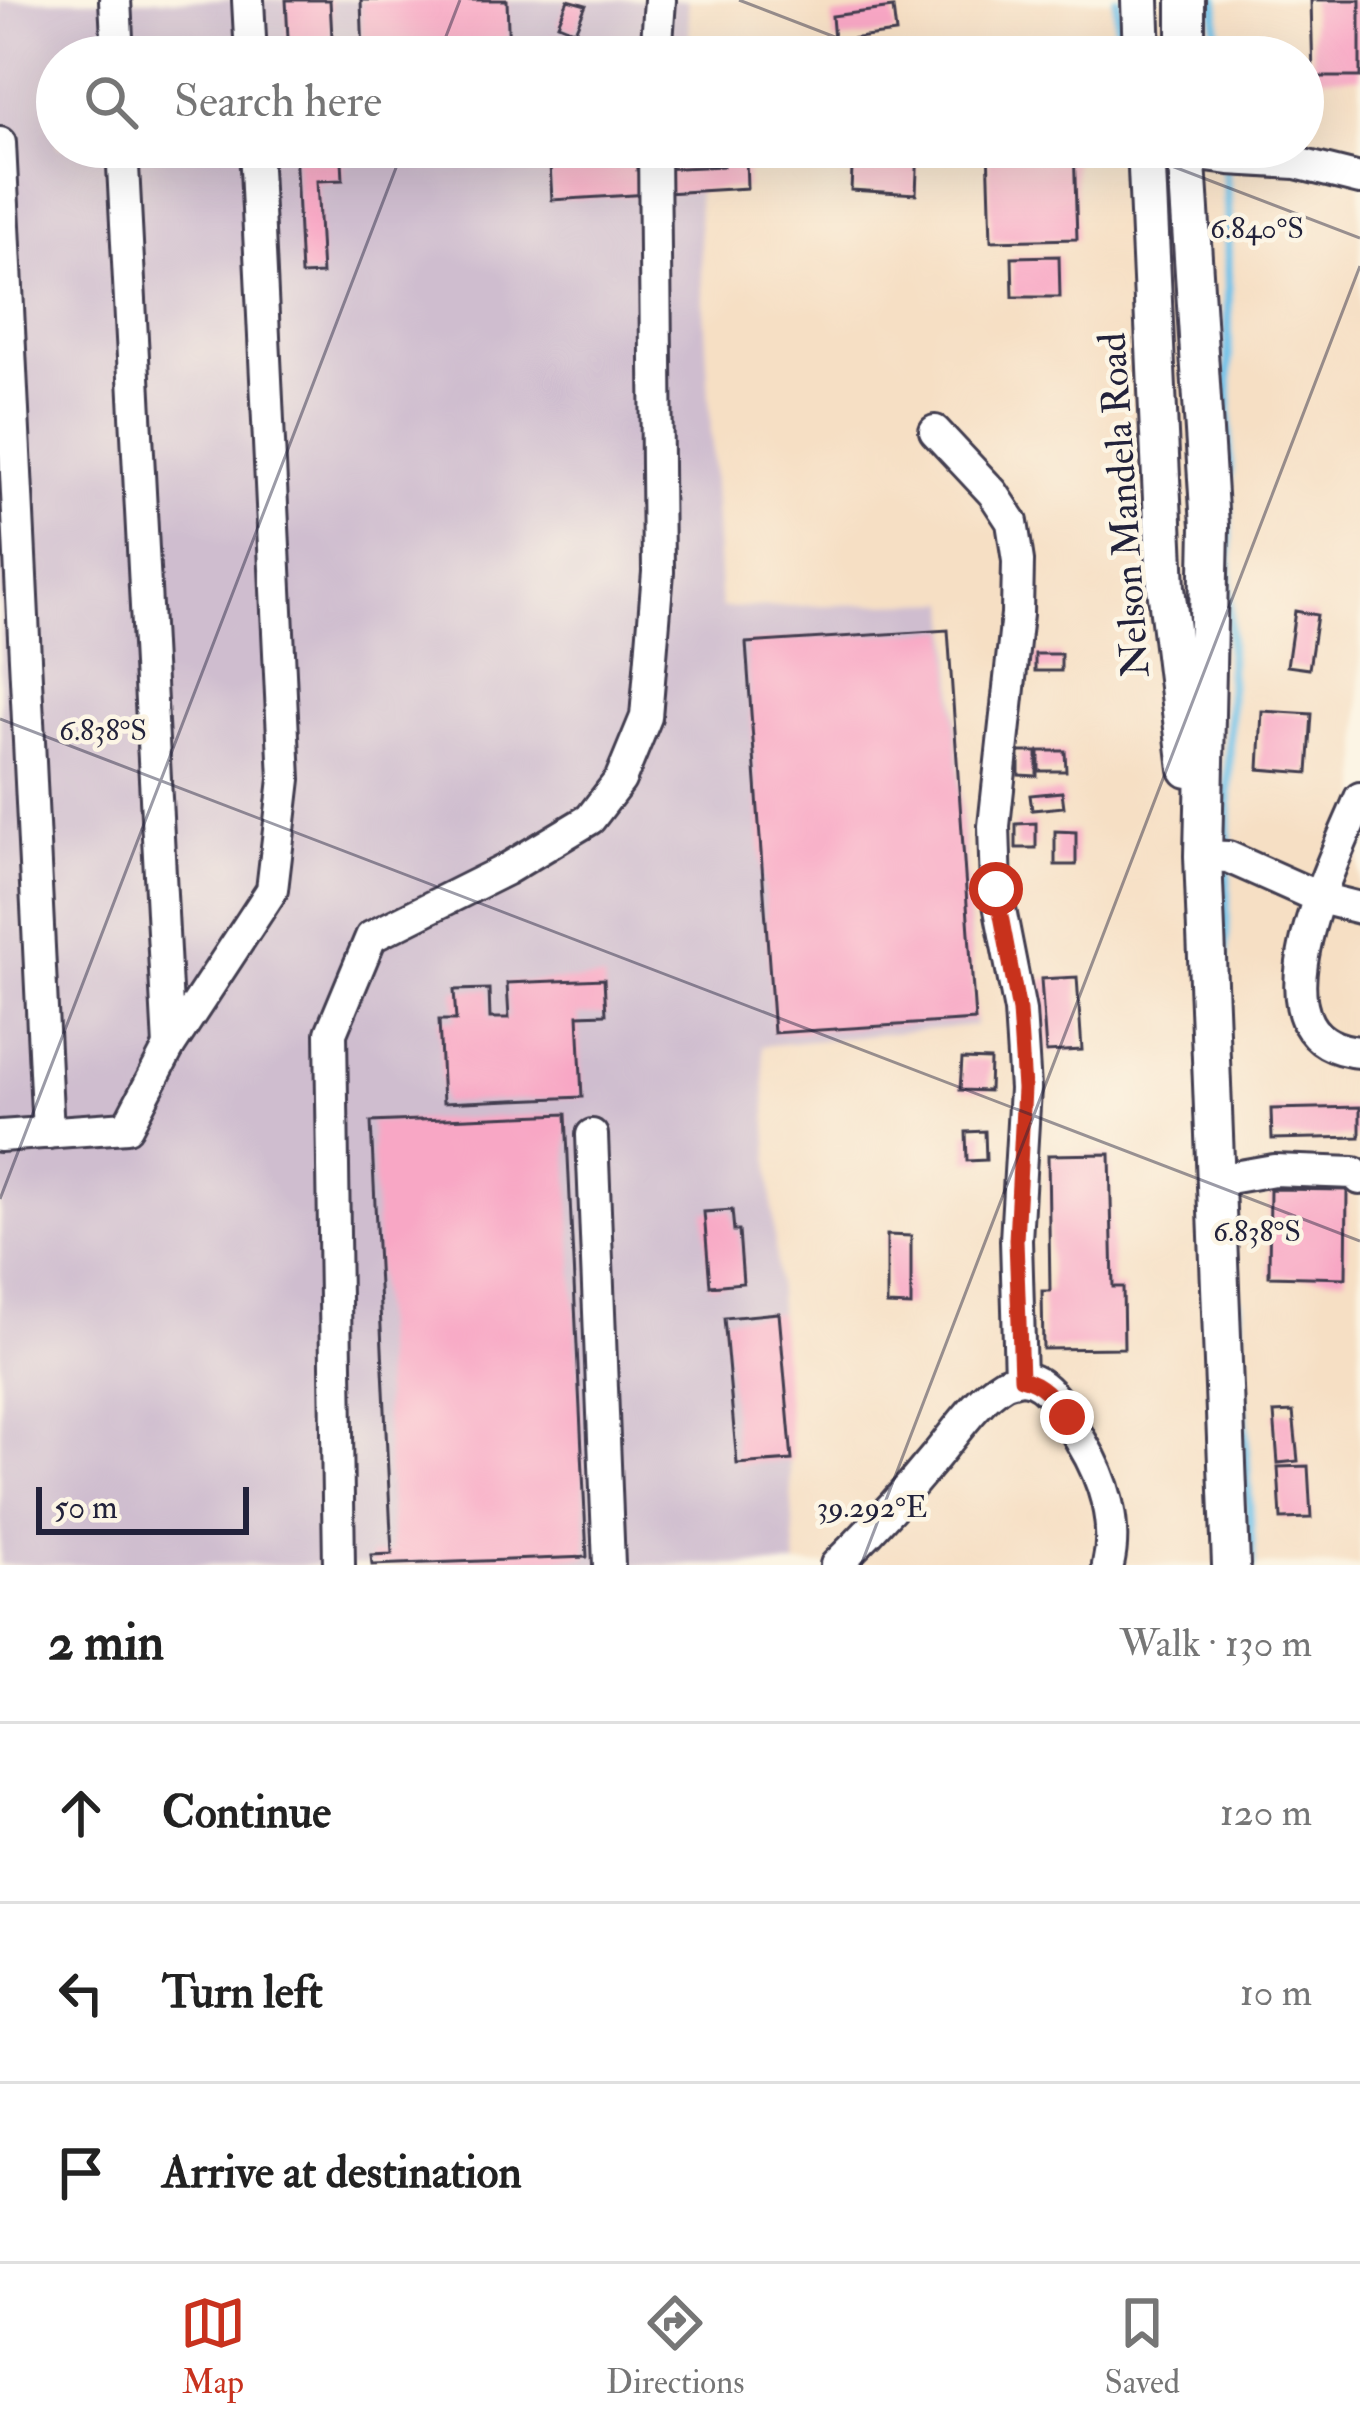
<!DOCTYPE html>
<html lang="en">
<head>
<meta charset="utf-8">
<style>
  :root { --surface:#fff; --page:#f6f6f6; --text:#222; --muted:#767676; --line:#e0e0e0; --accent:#c8321e }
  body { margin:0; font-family:"IM FELL Double Pica",serif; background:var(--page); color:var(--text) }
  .scale { position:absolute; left:36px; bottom:30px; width:213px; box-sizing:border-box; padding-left:12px; border:6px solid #22223b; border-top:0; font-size:33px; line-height:42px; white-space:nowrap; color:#22223b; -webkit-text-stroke:9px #fcf5e5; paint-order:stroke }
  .stop { position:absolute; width:36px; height:36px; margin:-27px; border:9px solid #c8321e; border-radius:50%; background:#fff }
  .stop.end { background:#c8321e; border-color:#fff; box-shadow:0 3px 12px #0008 }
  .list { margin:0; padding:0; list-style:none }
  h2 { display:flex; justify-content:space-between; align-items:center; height:156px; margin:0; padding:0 48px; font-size:51px }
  h2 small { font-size:39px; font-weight:400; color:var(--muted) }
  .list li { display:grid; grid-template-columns:78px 1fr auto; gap:36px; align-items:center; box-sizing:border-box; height:180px; padding:0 48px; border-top:3px solid var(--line) }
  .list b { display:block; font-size:45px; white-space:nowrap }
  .list em { font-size:39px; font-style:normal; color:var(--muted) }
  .icon { flex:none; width:66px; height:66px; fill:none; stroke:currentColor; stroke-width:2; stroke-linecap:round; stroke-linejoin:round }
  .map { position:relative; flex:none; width:1360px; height:1565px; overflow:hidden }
  .search { position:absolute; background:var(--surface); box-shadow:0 12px 48px #0002; left:36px; right:36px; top:36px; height:132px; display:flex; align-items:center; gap:30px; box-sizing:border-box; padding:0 42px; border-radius:66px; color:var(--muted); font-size:45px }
  .sheet { height:696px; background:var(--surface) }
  nav { display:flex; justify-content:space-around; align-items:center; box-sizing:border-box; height:168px; border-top:3px solid var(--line); background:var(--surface); font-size:33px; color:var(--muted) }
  nav a { display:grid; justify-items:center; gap:6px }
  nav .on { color:var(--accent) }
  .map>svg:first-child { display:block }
  .industrial { fill:#cfbdcf }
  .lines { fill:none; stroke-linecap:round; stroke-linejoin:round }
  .stream { stroke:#6ec2ea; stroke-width:9 }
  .building { fill:#f8a7c5 }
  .minor-casing { stroke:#423e50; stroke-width:36 }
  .major-casing { stroke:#423e50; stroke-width:42 }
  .minor { stroke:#fff; stroke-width:30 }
  .major { stroke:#fff; stroke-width:36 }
  .route { stroke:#c8321e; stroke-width:15 }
  .ticks { fill:none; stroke:#22223b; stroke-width:3; stroke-opacity:0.45 }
  .labels { text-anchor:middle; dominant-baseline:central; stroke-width:9; stroke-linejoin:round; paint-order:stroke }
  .street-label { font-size:39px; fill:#22223b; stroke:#fcf5e5 }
  .ticks-label { font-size:30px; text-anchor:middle; fill:#22223b; stroke:#fcf5e5; stroke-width:9; stroke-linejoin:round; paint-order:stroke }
</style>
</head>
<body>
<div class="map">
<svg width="1360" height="1565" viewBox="0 0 1360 1565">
  <rect width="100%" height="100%" fill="#fcf5e5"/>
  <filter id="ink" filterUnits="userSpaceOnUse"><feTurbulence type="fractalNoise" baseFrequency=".00833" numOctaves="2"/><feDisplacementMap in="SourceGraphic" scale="24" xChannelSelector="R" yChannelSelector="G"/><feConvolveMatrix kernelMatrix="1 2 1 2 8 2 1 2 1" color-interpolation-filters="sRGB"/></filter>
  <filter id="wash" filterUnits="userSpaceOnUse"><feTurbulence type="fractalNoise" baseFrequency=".004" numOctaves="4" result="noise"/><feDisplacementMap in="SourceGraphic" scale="48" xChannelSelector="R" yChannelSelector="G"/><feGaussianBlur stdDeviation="2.7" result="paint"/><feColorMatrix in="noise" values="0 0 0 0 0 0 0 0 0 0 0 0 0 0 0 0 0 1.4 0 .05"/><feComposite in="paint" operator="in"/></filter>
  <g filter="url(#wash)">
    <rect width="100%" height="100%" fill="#f6dfc4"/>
    <path class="industrial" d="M0,0H687L691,57H57V147H695L721,608L949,602L976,1025L762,1046L796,1565H0Z"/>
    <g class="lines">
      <g class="stream">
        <path d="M1117,0L1119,57"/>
        <path d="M1216,0L1217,57"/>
        <path d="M1124,147L1126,209"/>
        <path d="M1225,161L1228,211L1230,713L1225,972"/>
        <path d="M1238,1301L1252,1565"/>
      </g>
    </g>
    <g id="blocks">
      <g class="building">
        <path d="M286,0H330L333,57H289Z"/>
        <path d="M361,0H507L509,56L363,57Z"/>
        <path d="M568,0L586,5L575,31L558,24Z"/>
        <path d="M1311,0H1360V77H1313Z"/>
        <path d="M893,8L896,33L834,41L832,16Z"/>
        <path d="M550,36L573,40L571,57H547Z"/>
        <path d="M295,147H338V157L318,158V162L342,160L343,180L317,181L322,274L301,275Z"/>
        <path d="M549,147H636L637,170L723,166V159L746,158L747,188L552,200Z"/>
        <path d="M853,147H918L916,194L851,190Z"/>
        <path d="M988,147H1074L1077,239L991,241Z"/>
        <path d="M1059,256L1060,297H1013L1012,257Z"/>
        <path d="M1295,611L1317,615L1309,669L1287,666Z"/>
        <path d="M948,630L975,1020L774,1033L746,643Z"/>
        <rect x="1035" y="654" width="26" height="17"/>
        <path d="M1262,711L1312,714L1308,773L1259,769Z"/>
        <path d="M1039,751H1065L1066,771H1039Z"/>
        <path d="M1019,752H1037V776L1019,775Z"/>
        <path d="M1062,792L1064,807L1032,810L1030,795Z"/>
        <path d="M1036,823V848H1016V824Z"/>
        <path d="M1055,831L1076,832V865H1055Z"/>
        <path d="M1077,977L1082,1050L1046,1052L1041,979Z"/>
        <path d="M604,979L606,1014L578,1015L582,1097L443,1103L439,1020H456L454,990L489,989L490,1018H509L507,983Z"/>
        <path d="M962,1059L990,1060L989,1091L960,1090Z"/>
        <path d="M1360,1107V1137L1272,1139L1271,1109Z"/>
        <path d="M566,1114L587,1557L372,1565L371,1555L392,1554L371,1122Z"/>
        <path d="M985,1131L986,1160L967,1161L966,1132Z"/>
        <path d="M1110,1154L1113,1287H1123L1124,1348L1043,1349L1042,1291H1050L1048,1155Z"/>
        <path d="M1270,1189L1347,1190L1346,1278L1269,1276Z"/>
        <path d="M732,1210L734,1231H739L743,1283L710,1286L704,1212Z"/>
        <path d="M887,1235L911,1236V1306L887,1305Z"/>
        <path d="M779,1313L792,1460L737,1464L724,1318Z"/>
        <path d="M1293,1412L1298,1461L1278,1463L1274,1413Z"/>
        <path d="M1308,1466L1311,1518L1281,1519L1278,1467Z"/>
      </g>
    </g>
  </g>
  <g filter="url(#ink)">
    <use href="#blocks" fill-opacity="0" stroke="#423e50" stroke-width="3"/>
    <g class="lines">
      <defs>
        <g id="minor">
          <path d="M115,0L118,57"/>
          <path d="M248,0L251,57"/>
          <path d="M656,57L660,0"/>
          <path d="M0,143L48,1133"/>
          <path d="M122,147L169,1047"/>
          <path d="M1146,148L1229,159L1296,163L1360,179"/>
          <path d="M935,431L993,493L1012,522L1018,561L1017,614L994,826L996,889L1020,1011L1025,1089L1016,1240L1020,1378"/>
          <path d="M1360,798C1335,860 1239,1043 1360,1052"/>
          <path d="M1203,856L1228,857L1320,898L1360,908"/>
          <path d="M592,1135L609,1565"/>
          <path d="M0,1136L127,1127L169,1047L272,890L285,779L255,147"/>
          <path d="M1217,1180L1274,1170L1354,1173L1360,1179"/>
          <path d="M339,1565L331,1033L371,937L505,870L590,819L620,780L646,717L658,572L654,147"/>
          <path d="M836,1565C871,1531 904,1495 935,1457C955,1433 977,1399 1004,1383C1005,1382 1020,1378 1022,1378C1050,1379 1070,1422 1082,1443C1104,1479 1118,1524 1108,1565"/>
        </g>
        <g id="major">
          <path d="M1140,0L1142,57"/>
          <path d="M1186,0V57"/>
          <path d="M1146,147L1166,588L1188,769"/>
          <path d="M1186,147L1210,526L1203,856L1231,1565"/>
        </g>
      </defs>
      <use href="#minor" class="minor-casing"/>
      <use href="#major" class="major-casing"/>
      <use href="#minor" class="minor"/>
      <use href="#major" class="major"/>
    </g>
  </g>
  <g class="lines" filter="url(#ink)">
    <path class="route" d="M996,889L1019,1011L1024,1089L1016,1240L1021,1378C1044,1384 1053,1398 1067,1417"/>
  </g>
  <path class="ticks" d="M739,0L887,57M438,57L460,0M1122,147L1360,238M0,719L1360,1241M0,1199L404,147M861,1565L1360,266"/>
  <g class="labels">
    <g class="street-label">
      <text transform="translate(1124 505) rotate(-94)">Nelson Mandela Road</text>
    </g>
  </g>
  <g class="ticks-label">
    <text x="1257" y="238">6.840°S</text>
    <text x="103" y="740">6.838°S</text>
    <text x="1257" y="1241">6.838°S</text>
    <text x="872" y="1517">39.292°E</text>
  </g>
</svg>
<div class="scale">50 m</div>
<div class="stop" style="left:996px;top:889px"></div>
<div class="stop end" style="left:1067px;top:1417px"></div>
<div class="search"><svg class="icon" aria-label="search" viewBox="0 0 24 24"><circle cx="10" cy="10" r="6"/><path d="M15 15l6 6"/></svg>Search here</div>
</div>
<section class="sheet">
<h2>2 min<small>Walk · 130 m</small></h2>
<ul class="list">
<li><svg class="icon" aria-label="ahead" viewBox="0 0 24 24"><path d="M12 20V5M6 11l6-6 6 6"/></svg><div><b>Continue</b></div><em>120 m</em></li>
<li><svg class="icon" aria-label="left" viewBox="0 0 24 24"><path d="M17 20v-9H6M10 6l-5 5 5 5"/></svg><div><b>Turn left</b></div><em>10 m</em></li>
<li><svg class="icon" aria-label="arrive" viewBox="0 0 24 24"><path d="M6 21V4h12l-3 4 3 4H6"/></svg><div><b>Arrive at destination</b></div></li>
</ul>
</section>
<nav>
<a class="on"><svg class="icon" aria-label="map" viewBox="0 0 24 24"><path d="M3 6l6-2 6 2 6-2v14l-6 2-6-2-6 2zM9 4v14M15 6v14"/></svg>Map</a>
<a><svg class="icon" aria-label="directions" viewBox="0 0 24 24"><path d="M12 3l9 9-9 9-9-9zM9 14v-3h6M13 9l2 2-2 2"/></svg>Directions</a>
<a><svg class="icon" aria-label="saved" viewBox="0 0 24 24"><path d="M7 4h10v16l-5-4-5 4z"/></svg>Saved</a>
</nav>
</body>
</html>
